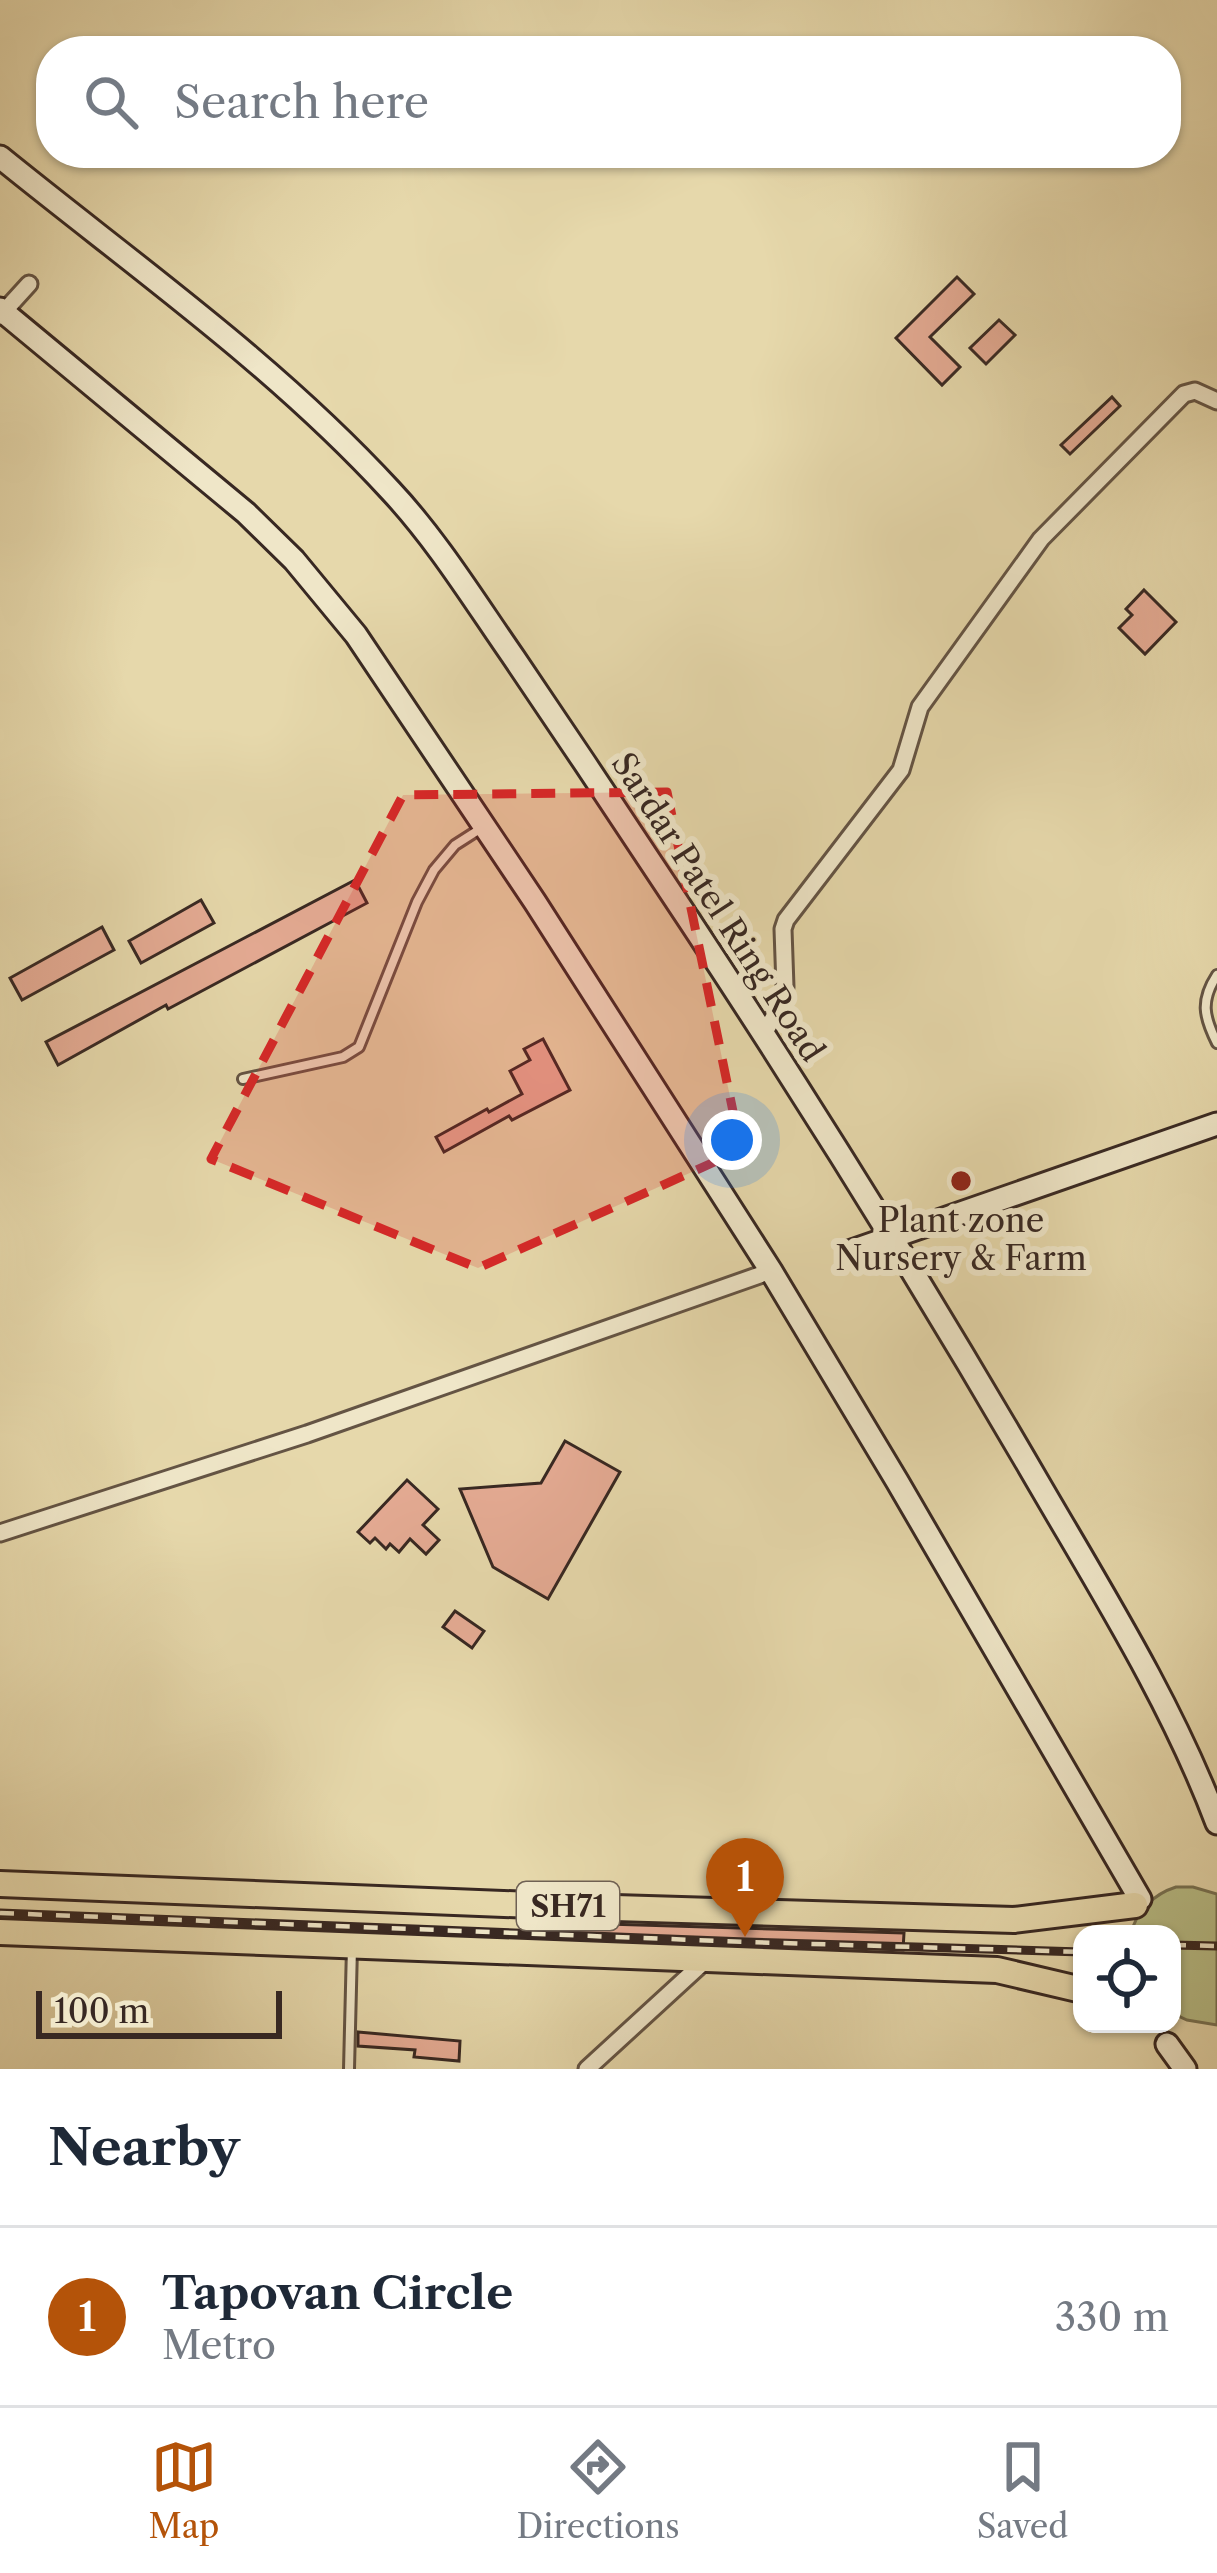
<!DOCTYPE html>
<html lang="en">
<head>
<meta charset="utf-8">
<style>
  :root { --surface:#fff; --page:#f2f2f3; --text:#1f2937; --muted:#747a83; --line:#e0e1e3; --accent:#b45309 }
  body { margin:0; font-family:"Libre Caslon Text",serif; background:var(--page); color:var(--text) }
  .controls { position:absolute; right:36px; bottom:36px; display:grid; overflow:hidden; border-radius:24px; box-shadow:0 3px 9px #0004 }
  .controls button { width:108px; height:108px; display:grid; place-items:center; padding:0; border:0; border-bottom:3px solid var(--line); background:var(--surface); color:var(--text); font:60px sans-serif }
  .scale { position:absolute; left:36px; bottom:30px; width:246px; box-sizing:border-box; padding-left:12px; border:6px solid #382822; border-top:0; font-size:33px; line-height:42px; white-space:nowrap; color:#382822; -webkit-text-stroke:9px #efe6c8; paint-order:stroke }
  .you { position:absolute; left:732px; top:1140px; width:42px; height:42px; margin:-30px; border:9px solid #fff; border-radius:50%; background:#1a73e8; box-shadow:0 0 0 18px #1a73e833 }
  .badge { display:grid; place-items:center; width:78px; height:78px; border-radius:50%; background:var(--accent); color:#fff; font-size:39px; font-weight:700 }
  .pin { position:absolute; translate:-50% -99px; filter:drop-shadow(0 3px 6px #0008) }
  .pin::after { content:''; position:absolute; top:63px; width:42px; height:36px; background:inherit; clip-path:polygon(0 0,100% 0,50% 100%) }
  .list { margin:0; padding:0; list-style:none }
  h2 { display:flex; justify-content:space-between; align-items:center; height:156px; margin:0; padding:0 48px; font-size:51px }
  h2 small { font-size:39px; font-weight:400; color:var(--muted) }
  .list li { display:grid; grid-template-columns:78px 1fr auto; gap:36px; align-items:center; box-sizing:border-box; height:180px; padding:0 48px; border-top:3px solid var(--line) }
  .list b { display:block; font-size:45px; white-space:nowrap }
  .list p { margin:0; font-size:39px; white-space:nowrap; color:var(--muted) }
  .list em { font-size:39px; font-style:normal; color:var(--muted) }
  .icon { flex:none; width:66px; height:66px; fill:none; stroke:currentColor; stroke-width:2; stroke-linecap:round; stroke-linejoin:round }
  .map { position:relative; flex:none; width:1217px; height:2069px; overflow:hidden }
  .search { position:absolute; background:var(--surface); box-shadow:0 3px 9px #0004; left:36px; right:36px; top:36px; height:132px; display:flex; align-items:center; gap:30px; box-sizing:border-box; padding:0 42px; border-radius:48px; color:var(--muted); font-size:45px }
  .sheet { height:336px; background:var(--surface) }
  nav { display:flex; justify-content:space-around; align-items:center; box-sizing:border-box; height:168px; border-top:3px solid var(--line); background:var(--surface); font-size:33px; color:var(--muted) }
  nav a { display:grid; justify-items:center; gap:6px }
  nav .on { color:var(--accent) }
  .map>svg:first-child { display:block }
  .green { fill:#b8be87; stroke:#787354; stroke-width:3 }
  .building { fill:#e5ab94; stroke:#382822; stroke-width:3 }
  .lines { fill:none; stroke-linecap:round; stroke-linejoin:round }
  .lane-casing { stroke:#645444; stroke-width:14 }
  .street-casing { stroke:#645444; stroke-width:21 }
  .secondary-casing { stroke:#382822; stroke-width:27 }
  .primary-casing { stroke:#382822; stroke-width:30 }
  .lane { stroke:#efe6c8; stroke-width:8 }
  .street { stroke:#efe6c8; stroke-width:15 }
  .secondary { stroke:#efe6c8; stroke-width:21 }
  .primary { stroke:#e6d8ab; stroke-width:24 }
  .rail-casing { stroke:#382822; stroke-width:9 }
  .rail { stroke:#efe6c8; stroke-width:4.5; stroke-dasharray:14; stroke-linecap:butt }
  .marked { fill:#d62828; fill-opacity:0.2; stroke:#d62828; stroke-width:9; stroke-dasharray:24 15; stroke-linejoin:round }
  .poi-dot { fill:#8f2418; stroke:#efe6c8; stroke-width:4.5 }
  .labels { text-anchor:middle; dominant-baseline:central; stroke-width:12; stroke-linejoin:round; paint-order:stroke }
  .shield { fill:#efe6c8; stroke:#6f6154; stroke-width:3 }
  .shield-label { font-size:30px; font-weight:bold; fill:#382822 }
  .street-label { font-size:33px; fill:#382822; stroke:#efe6c8 }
  .poi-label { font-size:33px; fill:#382822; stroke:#efe6c8 }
</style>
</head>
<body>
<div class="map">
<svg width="1217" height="2069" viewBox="0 0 1217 2069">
  <rect width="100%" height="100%" fill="#e6d8ab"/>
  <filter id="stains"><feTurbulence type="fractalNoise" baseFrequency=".00167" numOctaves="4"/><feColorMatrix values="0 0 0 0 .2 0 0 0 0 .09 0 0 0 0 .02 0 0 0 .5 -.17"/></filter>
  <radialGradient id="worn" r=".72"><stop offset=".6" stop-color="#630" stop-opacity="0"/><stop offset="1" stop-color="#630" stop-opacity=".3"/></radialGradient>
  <path class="green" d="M1176,1887H1193L1217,1894V2025L1187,2020L1172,2013V1934H1131C1136,1911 1154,1894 1176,1887Z"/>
  <g class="building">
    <path d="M957,277L974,294L930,337L960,367L942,385L896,338Z"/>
    <path d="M999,320L1015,335L986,364L970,348Z"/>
    <path d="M1112,397L1120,406L1070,454L1061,445Z"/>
    <path d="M1144,590L1176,622L1145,654L1119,628L1132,615L1126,609Z"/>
    <path d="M355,880L367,903L168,1009L166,1005L58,1065L46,1042Z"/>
    <path d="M201,900L214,923L141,963L129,941Z"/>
    <path d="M102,927L114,950L22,1000L10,978Z"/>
    <path d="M543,1039L570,1090L512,1120L509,1116L444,1152L436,1137L487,1109L489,1112L522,1094L510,1071L530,1060L524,1049Z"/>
    <path d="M565,1441L620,1472L548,1599L493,1567L460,1489L541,1483Z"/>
    <path d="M407,1480L438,1509L423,1525L439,1540L426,1554L410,1539L399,1552L390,1544L386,1549L375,1538L370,1543L358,1532Z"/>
    <path d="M455,1611L484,1631L472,1648L443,1627Z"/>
    <path d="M573,1923L904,1933L903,1950L572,1937Z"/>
    <path d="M358,2032L460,2041L459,2061L414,2057L415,2050L358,2046Z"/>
  </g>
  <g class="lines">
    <defs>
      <g id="lane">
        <path d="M1217,975C1200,1001 1204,1017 1217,1043"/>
        <path d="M243,1079L343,1057L359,1047L417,902L434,870L455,845L480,829"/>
        <path d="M349,2069L352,1947"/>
      </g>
      <g id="street">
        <path d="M0,316L29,284"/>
        <path d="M764,1034L782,1002L785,987L783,929L786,920L901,770L920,707L1041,539L1184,394L1195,391L1217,401"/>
        <path d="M0,1533L307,1434L771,1271"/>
        <path d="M587,2069L707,1959"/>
      </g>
      <g id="secondary">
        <path d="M0,157C133,265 273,363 390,490C437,540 475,602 514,658C573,745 631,832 689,920C812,1106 930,1296 1042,1489C1105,1597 1173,1706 1217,1823"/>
        <path d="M0,309L246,513L294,560L356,635L535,902L771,1271L897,1481L1140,1899"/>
        <path d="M849,1252L1217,1124"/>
        <path d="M1167,2044L1185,2069"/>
      </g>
      <g id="primary">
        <path d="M0,1884L582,1907L1014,1920L1135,1905"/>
        <path d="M0,1932L997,1970L1082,1990"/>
      </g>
    </defs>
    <use href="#lane" class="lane-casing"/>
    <use href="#street" class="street-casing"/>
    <use href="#secondary" class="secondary-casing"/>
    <use href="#primary" class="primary-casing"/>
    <use href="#lane" class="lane"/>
    <use href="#street" class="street"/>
    <use href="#secondary" class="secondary"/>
    <use href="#primary" class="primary"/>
    <defs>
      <g id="rail">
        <path d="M0,1913L746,1942L1082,1952"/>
        <path d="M1172,1945L1217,1946"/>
      </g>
    </defs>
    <use href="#rail" class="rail-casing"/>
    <use href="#rail" class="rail"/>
  </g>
  <path class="marked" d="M667,792L741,1150L478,1268L211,1159L403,795Z"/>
  <circle class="poi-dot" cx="961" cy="1181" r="12"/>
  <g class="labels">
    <rect class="shield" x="517" y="1882" width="102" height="48" rx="9"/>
    <g class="shield-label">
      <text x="568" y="1906">SH71</text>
    </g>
    <g class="street-label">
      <text transform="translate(718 907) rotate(57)">Sardar Patel Ring Road</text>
    </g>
    <g class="poi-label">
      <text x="961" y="1220">Plant zone<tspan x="961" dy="38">Nursery &amp; Farm</tspan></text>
    </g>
  </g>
  <rect width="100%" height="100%" filter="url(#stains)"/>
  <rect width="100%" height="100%" fill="url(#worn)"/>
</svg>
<div class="controls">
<button><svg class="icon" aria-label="locate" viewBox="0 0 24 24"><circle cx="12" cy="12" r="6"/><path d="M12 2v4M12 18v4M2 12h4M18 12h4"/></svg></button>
</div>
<div class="scale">100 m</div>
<div class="you"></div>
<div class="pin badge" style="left:745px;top:1937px">1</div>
<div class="search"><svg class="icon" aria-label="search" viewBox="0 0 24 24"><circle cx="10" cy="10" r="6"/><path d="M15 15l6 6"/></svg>Search here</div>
</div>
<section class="sheet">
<h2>Nearby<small></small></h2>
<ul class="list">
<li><span class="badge">1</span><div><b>Tapovan Circle</b><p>Metro</p></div><em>330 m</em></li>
</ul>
</section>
<nav>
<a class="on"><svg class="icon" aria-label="map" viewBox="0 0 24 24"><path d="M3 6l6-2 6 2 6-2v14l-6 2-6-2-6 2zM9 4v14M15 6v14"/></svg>Map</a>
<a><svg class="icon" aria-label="directions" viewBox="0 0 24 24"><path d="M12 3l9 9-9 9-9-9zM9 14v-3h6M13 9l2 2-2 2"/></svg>Directions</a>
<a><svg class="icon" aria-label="saved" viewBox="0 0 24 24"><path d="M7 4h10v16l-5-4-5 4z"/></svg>Saved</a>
</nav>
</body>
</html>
